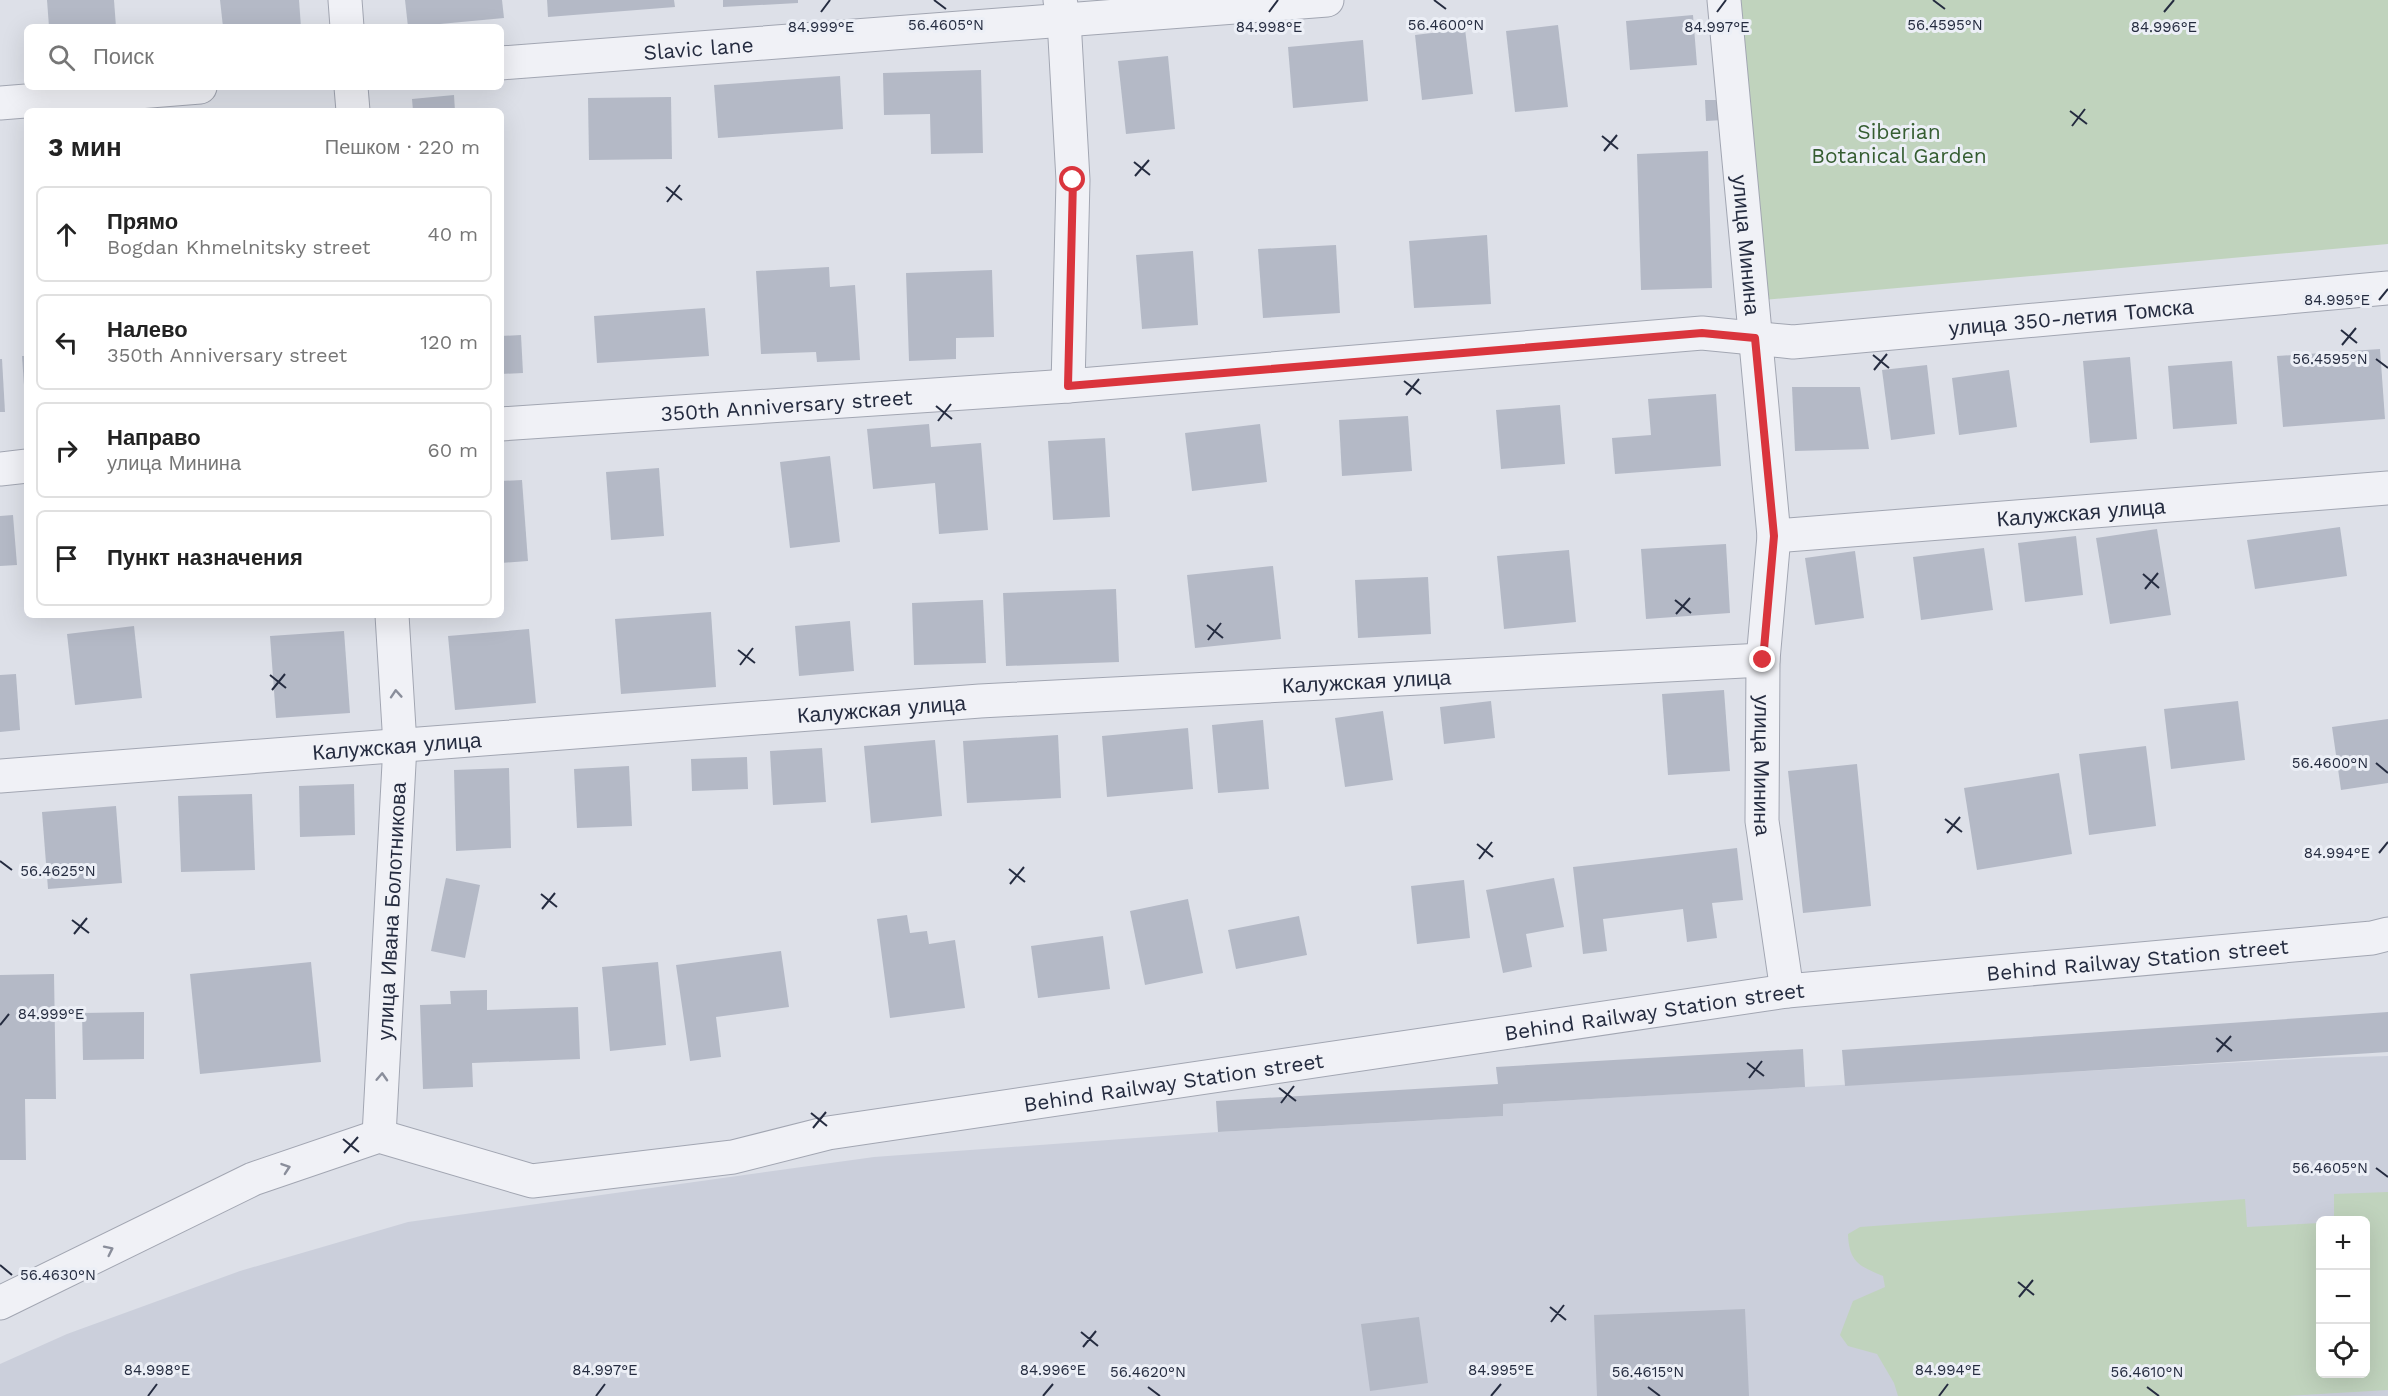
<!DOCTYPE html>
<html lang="ru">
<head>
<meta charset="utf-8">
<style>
  :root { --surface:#fff; --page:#f2f2f2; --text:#222; --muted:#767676; --line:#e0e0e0 }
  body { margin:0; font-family:"Work Sans",sans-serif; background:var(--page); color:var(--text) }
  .controls { position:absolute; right:18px; bottom:18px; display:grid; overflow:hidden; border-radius:9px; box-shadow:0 6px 24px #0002 }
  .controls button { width:54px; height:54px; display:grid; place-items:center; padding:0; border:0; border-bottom:2px solid var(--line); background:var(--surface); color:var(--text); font:30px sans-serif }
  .stop { position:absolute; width:18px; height:18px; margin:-14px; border:4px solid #da353d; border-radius:50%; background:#fff }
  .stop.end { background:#da353d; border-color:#fff; box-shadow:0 2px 6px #0008 }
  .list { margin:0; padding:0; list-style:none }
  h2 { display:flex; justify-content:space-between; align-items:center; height:78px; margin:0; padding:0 24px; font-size:26px }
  h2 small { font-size:20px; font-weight:400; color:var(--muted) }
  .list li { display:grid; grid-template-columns:39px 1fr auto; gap:18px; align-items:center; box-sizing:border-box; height:96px; margin:0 12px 12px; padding:0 12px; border:2px solid var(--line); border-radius:9px }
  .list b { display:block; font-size:22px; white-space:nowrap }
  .list p { margin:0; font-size:20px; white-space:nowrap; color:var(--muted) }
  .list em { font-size:20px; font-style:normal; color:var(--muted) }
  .icon { flex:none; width:33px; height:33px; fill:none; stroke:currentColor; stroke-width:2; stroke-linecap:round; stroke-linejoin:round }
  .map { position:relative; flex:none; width:2388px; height:1396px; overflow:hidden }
  .search { position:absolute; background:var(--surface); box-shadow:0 6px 24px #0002; left:24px; top:24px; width:480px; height:66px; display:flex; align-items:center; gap:15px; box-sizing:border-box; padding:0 21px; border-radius:9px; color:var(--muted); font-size:22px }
  .panel { position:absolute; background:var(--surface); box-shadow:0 6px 24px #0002; left:24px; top:108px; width:480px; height:510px; border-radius:9px }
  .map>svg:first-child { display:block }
  .built { fill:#cbcfdb; fill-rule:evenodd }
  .green { fill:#c0d3bd }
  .building { fill:#b4b9c6 }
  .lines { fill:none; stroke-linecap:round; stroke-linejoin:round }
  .minor-casing { stroke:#a2a6b2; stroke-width:35 }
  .minor { stroke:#f0f1f6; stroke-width:33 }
  .oneway { stroke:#8a8e9b }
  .route { stroke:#da353d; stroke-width:8 }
  .ticks { fill:none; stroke:#252c40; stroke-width:2 }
  .labels { text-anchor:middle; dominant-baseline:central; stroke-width:6; stroke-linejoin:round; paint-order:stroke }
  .street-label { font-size:21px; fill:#252c40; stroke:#eceff6 }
  .park-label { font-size:21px; fill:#355d31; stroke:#eceff6 }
  .ticks-label { font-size:15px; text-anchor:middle; fill:#252c40; stroke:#eceff6; stroke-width:6; stroke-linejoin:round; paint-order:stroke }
</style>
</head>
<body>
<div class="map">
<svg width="2388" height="1396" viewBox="0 0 2388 1396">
  <rect width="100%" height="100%" fill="#dde0e8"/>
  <path class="built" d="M2388,1056V1396H0V1364L67,1334L240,1271L408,1222L874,1157L1218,1132L1503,1116V1104L2315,1058ZM2320,1220H2366V1374H2320Z"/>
  <g class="green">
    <path d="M1741,0H2388V244L1763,300Z"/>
    <path d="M2388,1192V1390L2284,1396H1898L1894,1383L1877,1354L1848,1346L1840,1335L1853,1301L1885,1287L1883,1276C1860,1266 1849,1263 1848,1234L1860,1227L2245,1199L2247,1227L2320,1223V1374H2366V1220H2334V1194Z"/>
  </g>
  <g class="building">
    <path d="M47,0H114L116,27H49Z"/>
    <path d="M220,0H299L301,27H223Z"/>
    <path d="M405,0H502L504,18L408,27Z"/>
    <path d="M547,0H674L675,7L548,17Z"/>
    <path d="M723,0H798V3L723,7Z"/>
    <path d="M1693,15L1697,65L1630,70L1626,21Z"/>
    <path d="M1558,25L1568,107L1515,112L1506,31Z"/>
    <path d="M1465,29L1473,94L1422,100L1415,35Z"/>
    <path d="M1363,40L1368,101L1293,108L1288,47Z"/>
    <path d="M1168,56L1175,129L1126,134L1118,61Z"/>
    <path d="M981,70L983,153L931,154L930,114L884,115L883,73Z"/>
    <path d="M840,76L843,129L718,138L714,85Z"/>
    <path d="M454,95L455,111H413L412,99Z"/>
    <path d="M671,97L672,159L589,160L588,98Z"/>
    <path d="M1705,100H1723L1724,120L1706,121Z"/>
    <path d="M1708,151L1712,288L1641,290L1637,154Z"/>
    <path d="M1487,235L1491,304L1414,308L1409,241Z"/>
    <path d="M1336,245L1340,313L1263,318L1258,249Z"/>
    <path d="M1193,251L1198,325L1142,329L1136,255Z"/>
    <path d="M829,267L830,287L855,285L860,360L817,362L816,352L761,354L756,271Z"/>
    <path d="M992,270L994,337L956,338V359L909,361L906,273Z"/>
    <path d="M705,308L709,356L597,363L594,316Z"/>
    <path d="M521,335L523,373L501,374V336Z"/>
    <path d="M2380,349L2385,419L2283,427L2277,356Z"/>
    <path d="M22,356H27V400H25Z"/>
    <path d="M2130,357L2137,439L2090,443L2083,361Z"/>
    <path d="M0,359H2L5,412H0Z"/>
    <path d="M2232,361L2237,424L2173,429L2168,366Z"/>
    <path d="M1927,365L1935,434L1891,440L1882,370Z"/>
    <path d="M2009,370L2017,427L1959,435L1952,378Z"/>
    <path d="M1792,387H1860L1869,449L1795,451Z"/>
    <path d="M1716,394L1721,466L1615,474L1612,438L1651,435L1648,399Z"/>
    <path d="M1560,405L1565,464L1501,469L1496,410Z"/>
    <path d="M1408,416L1412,471L1342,476L1339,420Z"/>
    <path d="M929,424L931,447L981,443L988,530L939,534L935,483L873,489L867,429Z"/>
    <path d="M1260,424L1267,482L1192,491L1185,433Z"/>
    <path d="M1105,438L1110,517L1053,520L1048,441Z"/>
    <path d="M830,456L840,542L790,548L780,462Z"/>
    <path d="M659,468L664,536L611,540L606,472Z"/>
    <path d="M522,480L528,561L501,563V481Z"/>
    <path d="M13,515L17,565L0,566V516Z"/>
    <path d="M2340,527L2347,576L2255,589L2247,540Z"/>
    <path d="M2157,529L2171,615L2110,624L2096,538Z"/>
    <path d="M2076,536L2083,595L2025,602L2018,543Z"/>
    <path d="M1726,544L1730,613L1646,619L1641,549Z"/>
    <path d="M1984,548L1993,610L1921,620L1913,557Z"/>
    <path d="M1569,550L1576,622L1504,629L1497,556Z"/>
    <path d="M1855,551L1864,618L1815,625L1805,558Z"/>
    <path d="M1273,566L1281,639L1195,648L1187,575Z"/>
    <path d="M1428,577L1431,634L1358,638L1355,580Z"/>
    <path d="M1116,589L1119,662L1006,666L1003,593Z"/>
    <path d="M983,600L986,663L914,665L912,603Z"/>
    <path d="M711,612L716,687L621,694L615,619Z"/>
    <path d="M850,621L854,671L799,676L795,626Z"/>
    <path d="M134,626L142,698L75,705L67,634Z"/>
    <path d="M529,629L536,703L455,710L448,636Z"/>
    <path d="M344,631L350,713L276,718L270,636Z"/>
    <path d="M16,674L20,730L0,732V675Z"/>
    <path d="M1724,690L1730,771L1668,775L1662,694Z"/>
    <path d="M1491,701L1495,738L1444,744L1440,707Z"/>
    <path d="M2238,701L2245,760L2171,769L2164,709Z"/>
    <path d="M1383,711L1393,780L1345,787L1335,718Z"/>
    <path d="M2388,719V783L2341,790L2332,727Z"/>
    <path d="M1263,720L1269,789L1218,793L1212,725Z"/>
    <path d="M1188,728L1193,789L1107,797L1102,736Z"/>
    <path d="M1058,735L1061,798L967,803L963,741Z"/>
    <path d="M935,740L942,816L871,823L864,746Z"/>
    <path d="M2146,746L2156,826L2089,835L2079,754Z"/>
    <path d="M822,748L826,802L773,805L770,751Z"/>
    <path d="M747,757L748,789L692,791L691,759Z"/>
    <path d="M1857,764L1871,906L1803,913L1788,771Z"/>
    <path d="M629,766L632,826L577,828L574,769Z"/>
    <path d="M509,768L511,848L456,851L454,770Z"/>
    <path d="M2059,773L2072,854L1977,870L1964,788Z"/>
    <path d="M354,784L355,835L300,837L299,786Z"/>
    <path d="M252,794L255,870L181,872L178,796Z"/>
    <path d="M116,806L122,883L48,889L42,812Z"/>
    <path d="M1737,848L1743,900L1712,903L1717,938L1687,942L1683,909L1603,919L1607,951L1583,954L1573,867Z"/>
    <path d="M446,878L480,885L465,958L431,951Z"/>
    <path d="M1554,878L1564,927L1526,934L1532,967L1503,973L1486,890Z"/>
    <path d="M1464,880L1470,938L1417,944L1411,886Z"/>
    <path d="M1188,899L1203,973L1145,985L1130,911Z"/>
    <path d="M907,915L910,933L927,931L929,944L955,940L965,1008L890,1018L877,919Z"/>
    <path d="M1299,916L1307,955L1236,969L1228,930Z"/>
    <path d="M1103,936L1110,989L1038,998L1031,946Z"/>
    <path d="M781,951L789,1007L716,1017L721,1057L690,1061L676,965Z"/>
    <path d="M311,962L321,1062L200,1074L190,974Z"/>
    <path d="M658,962L666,1045L610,1051L602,967Z"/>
    <path d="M54,974L56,1099H25L26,1160H0V975Z"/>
    <path d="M487,990V1010L578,1007L580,1059L472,1063L473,1087L423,1089L420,1005L451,1004L450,991Z"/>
    <path d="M144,1012V1059L83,1060L82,1013Z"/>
    <path d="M2388,1012V1052L1845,1086L1842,1050Z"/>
    <path d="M1803,1049L1805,1087L1503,1104V1116L1218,1132L1216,1101L1498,1084L1496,1067Z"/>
    <path d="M1745,1309L1749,1396H1597L1594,1315Z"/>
    <path d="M1419,1317L1428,1383L1370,1391L1361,1324Z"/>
  </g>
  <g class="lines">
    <defs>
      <g id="minor">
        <path d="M345,0L347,27"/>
        <path d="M1060,0L1064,20L1073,180L1068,386"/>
        <path id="s1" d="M1724,0L1774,536L1763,660L1762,821L1787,991"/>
        <path id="s2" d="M501,63L1327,0"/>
        <path d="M351,87L353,111"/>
        <path d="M0,103L200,87"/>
        <path id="s3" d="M501,424L1068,386L1702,333L1793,342L2388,288"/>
        <path d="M0,469L27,466"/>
        <path id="s4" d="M1774,536L2388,488"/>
        <path id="s5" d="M0,776L980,701L1763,660"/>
        <path id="s6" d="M379,1136L400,745L392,615"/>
        <path id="s7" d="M0,1303L253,1179L379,1136L532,1181L733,1157L828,1133L1787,991L2372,938L2388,934"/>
      </g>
    </defs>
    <use href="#minor" class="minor-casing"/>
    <use href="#minor" class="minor"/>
  </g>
  <defs><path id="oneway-chevron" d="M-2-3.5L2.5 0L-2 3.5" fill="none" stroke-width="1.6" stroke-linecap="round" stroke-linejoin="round" transform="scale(1.5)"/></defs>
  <g class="oneway">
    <use href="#oneway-chevron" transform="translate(396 694) rotate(-94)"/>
    <use href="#oneway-chevron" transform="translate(382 1077) rotate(-87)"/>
    <use href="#oneway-chevron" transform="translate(286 1168) rotate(-19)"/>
    <use href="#oneway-chevron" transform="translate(109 1250) rotate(-26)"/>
  </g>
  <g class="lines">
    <path class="route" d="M1073,180L1068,386L1702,333L1755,338L1774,536L1763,660"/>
  </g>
  <path class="ticks" d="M934,0L946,9M1434,0L1446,9M1933,0L1945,9M821,12L830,0M1269,12L1278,0M1717,12L1726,0M2164,12L2174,0M2070,111L2087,124M2072,126L2085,109M1602,136L1618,149M1604,151L1617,135M1134,162L1150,175M1135,176L1149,160M666,187L682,200M667,202L680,185M2379,300L2388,289M2341,330L2357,343M2342,345L2356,328M1873,355L1889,368M2376,359L2388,368M1874,370L1887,354M1404,381L1421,394M1406,395L1419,379M936,406L952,419M938,421L951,404M2143,574L2159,588M2145,589L2158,573M1675,600L1691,613M1676,614L1690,598M1207,625L1223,638M1208,640L1221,623M738,650L755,663M740,665L753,648M270,675L286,688M272,690L285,674M2376,763L2388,773M1945,819L1962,832M1947,833L1960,817M1477,844L1493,857M2379,853L2388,842M1479,859L1492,842M0,861L12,870M1009,869L1025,882M1010,884L1024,867M541,894L557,907M542,909L555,893M72,920L89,933M74,934L87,918M0,1025L9,1014M2216,1038L2232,1051M2217,1052L2231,1036M1747,1063L1764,1076M1749,1078L1762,1061M1279,1088L1296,1101M1281,1103L1294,1086M811,1113L827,1126M813,1128L826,1112M343,1139L359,1152M344,1153L358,1137M2376,1168L2388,1177M0,1265L12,1275M2018,1282L2034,1295M2019,1297L2033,1280M1550,1307L1566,1320M1551,1322L1564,1305M1081,1332L1098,1346M1083,1347L1096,1331M1148,1387L1160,1396M1648,1387L1660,1396M2147,1387L2159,1396M148,1396L157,1384M596,1396L605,1384M1043,1396L1053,1384M1491,1396L1501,1384M1939,1396L1948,1384"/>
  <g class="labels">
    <g class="street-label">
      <text stroke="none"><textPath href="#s2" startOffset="198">Slavic lane</textPath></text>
      <text stroke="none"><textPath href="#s1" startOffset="246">улица Минина</textPath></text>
      <text stroke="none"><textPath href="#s3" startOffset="1575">улица 350-летия Томска</textPath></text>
      <text stroke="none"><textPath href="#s3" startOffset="286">350th Anniversary street</textPath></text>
      <text stroke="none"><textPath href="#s4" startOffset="308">Калужская улица</textPath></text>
      <text stroke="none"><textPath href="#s5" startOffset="1370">Калужская улица</textPath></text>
      <text stroke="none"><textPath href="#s5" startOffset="884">Калужская улица</textPath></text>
      <text stroke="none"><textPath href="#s5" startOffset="398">Калужская улица</textPath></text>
      <text stroke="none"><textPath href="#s1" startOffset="768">улица Минина</textPath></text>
      <text stroke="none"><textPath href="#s6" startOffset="225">улица Ивана Болотникова</textPath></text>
      <text stroke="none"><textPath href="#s7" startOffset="2196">Behind Railway Station street</textPath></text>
      <text stroke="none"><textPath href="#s7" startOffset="1710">Behind Railway Station street</textPath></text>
      <text stroke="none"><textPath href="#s7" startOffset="1224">Behind Railway Station street</textPath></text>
    </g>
    <g class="park-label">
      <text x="1899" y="131">Siberian<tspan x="1899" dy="24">Botanical Garden</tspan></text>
    </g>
  </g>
  <g class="ticks-label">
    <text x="946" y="30">56.4605°N</text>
    <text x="1446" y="30">56.4600°N</text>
    <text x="1945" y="30">56.4595°N</text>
    <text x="821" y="32">84.999°E</text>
    <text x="1269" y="32">84.998°E</text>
    <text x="1717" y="32">84.997°E</text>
    <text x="2164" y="32">84.996°E</text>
    <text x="2337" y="305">84.995°E</text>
    <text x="2330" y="364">56.4595°N</text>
    <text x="2330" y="768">56.4600°N</text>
    <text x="2337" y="858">84.994°E</text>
    <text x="58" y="876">56.4625°N</text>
    <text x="51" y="1019">84.999°E</text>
    <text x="2330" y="1173">56.4605°N</text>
    <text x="58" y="1280">56.4630°N</text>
    <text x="157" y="1375">84.998°E</text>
    <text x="605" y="1375">84.997°E</text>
    <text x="1053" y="1375">84.996°E</text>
    <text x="1501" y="1375">84.995°E</text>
    <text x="1948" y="1375">84.994°E</text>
    <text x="1148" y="1377">56.4620°N</text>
    <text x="1648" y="1377">56.4615°N</text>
    <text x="2147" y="1377">56.4610°N</text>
  </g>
</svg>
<div class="controls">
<button>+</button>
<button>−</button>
<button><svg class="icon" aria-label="locate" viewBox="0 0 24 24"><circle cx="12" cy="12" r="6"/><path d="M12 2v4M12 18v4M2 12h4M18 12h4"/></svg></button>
</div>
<div class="stop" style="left:1073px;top:180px"></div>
<div class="stop end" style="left:1763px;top:660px"></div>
<div class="search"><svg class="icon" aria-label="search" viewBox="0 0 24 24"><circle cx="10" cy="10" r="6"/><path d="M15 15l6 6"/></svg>Поиск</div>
<section class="panel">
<h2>3 мин<small>Пешком · 220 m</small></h2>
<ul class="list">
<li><svg class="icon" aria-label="ahead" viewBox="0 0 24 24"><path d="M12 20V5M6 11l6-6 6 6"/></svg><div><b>Прямо</b><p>Bogdan Khmelnitsky street</p></div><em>40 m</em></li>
<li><svg class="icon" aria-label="left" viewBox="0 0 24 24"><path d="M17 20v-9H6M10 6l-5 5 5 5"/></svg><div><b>Налево</b><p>350th Anniversary street</p></div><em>120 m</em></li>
<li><svg class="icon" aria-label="right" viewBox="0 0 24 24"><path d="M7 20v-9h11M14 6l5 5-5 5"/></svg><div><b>Направо</b><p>улица Минина</p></div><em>60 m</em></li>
<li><svg class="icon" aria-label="arrive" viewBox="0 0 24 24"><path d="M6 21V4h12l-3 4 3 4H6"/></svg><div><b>Пункт назначения</b></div></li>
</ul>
</section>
</div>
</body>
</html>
